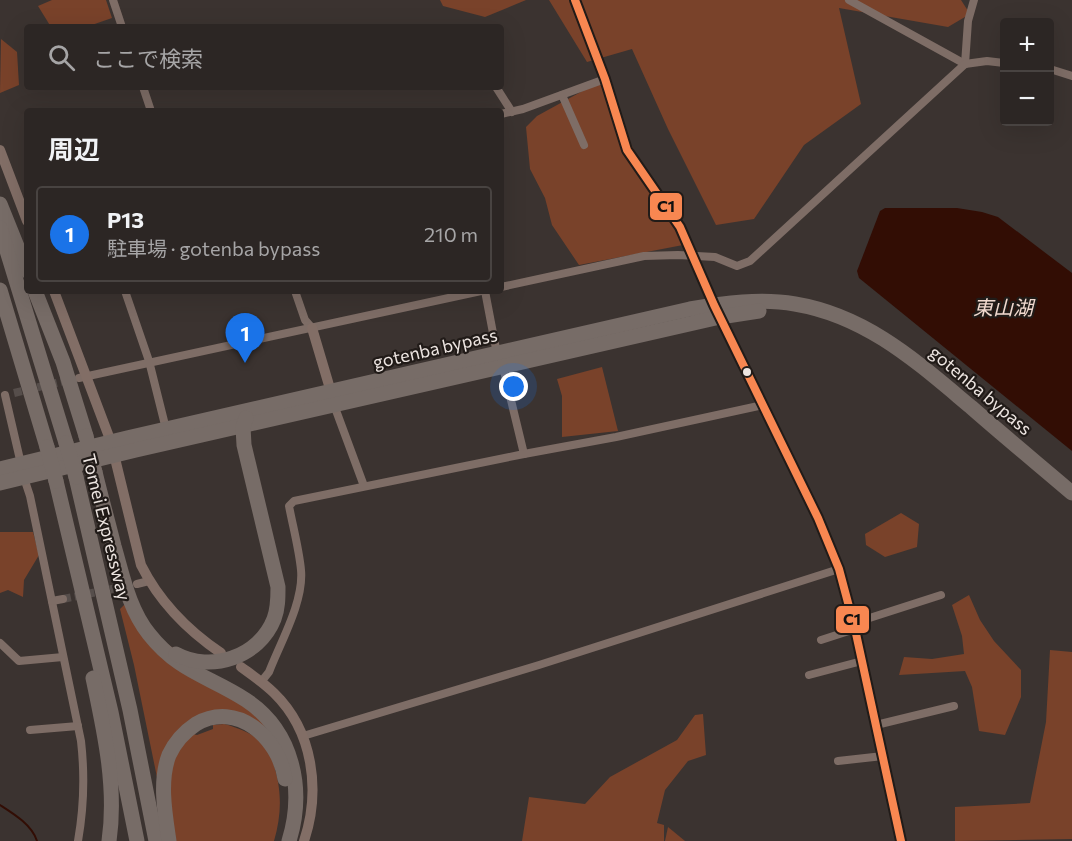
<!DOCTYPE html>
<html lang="ja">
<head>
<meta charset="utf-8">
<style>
  :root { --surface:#2c2624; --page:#383231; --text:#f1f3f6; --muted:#a6a5a6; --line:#484341; --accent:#1a73e8 }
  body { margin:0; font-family:Commissioner,"Noto Sans JP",sans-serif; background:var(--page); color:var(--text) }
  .controls { position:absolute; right:18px; top:18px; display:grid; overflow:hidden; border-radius:6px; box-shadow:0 6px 24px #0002 }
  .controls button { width:54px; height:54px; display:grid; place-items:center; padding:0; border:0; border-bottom:2px solid var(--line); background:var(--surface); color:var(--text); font:30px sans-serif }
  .you { position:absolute; left:514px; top:387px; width:21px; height:21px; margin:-15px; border:4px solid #fff; border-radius:50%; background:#1a73e8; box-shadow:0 0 0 9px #1a73e833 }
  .badge { display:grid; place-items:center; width:39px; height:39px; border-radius:50%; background:var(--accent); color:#fff; font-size:20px; font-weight:700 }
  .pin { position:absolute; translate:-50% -50px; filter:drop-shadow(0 2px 3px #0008) }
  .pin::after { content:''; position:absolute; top:32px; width:21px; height:18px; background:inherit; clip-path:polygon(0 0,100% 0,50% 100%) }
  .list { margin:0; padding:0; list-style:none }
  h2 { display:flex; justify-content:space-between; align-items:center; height:78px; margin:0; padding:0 24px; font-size:26px }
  h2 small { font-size:20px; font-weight:400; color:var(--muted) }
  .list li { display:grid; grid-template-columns:39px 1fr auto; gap:18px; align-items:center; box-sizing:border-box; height:96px; margin:0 12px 12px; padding:0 12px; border:2px solid var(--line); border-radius:6px }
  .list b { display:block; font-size:22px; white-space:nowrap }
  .list p { margin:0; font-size:20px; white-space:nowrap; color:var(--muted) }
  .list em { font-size:20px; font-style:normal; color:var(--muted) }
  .icon { flex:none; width:33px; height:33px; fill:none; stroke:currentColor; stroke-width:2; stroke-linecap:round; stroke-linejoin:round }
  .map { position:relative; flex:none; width:1072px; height:841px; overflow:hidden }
  .search { position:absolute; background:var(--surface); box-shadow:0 6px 24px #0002; left:24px; top:24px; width:480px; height:66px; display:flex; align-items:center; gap:15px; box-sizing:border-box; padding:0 21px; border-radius:6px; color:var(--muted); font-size:22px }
  .panel { position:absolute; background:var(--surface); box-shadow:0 6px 24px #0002; left:24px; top:108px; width:480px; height:186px; border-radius:6px }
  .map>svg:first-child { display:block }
  .green { fill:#79422a }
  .water { fill:#320d04 }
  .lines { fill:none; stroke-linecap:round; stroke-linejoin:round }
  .stream { stroke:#320d04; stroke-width:2 }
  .street-tunnel { stroke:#564e4b; stroke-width:8; stroke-dasharray:8 4; stroke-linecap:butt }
  .street { stroke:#7e6d66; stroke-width:8 }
  .secondary { stroke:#826e66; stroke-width:10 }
  .highway { stroke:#776c67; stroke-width:15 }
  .highway-bridge { stroke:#776c67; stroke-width:15 }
  .bus-1-casing { stroke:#211b18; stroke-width:12 }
  .bus-1 { stroke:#f88751; stroke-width:8 }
  .bus-dot { fill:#ede5e1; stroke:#211b18; stroke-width:2 }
  .labels { text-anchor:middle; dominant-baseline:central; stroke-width:4.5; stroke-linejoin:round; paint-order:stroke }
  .street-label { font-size:18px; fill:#ede5e1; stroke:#211b18 }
  .water-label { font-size:20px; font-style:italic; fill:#f1d9cf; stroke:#211b18 }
  .line-badge { stroke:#211b18; stroke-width:2 }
  .pale-badge-label { font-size:16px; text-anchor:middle; font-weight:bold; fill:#111 }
</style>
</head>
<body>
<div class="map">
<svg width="1072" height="841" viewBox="0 0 1072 841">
  <rect width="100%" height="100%" fill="#3b3330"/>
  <g class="green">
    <path d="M52,0H106L112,18L86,27H51L38,6Z"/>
    <path d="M440,0H526L485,17L443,6Z"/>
    <path d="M549,0H961L970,14L948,27L839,8L861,104L804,145L754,219L716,225L668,129L632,49L587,62Z"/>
    <path d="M1,39L17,52L19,85L0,93Z"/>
    <path d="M599,82L683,245L579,265L552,225L545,198L530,169L526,127L537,116Z"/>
    <path d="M602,367L618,431L562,437V396L557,379Z"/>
    <path d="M901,513L919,524L917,547L885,557L866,545L865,534Z"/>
    <path d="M0,532H33L39,555L24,580L23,597L8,590L0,593Z"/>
    <path d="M969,595L980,620L994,641L1021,670V697L1005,735L979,731L972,687L965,671L899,675L904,657L932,659L964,654L962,636L952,605Z"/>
    <path d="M125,604L129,614L241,701L272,729L257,724L190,721L160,792L134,665L120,609Z"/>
    <path d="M1050,650L1072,652V839L955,841V807L1030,803L1046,722Z"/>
    <path d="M703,714L706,755L688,761L665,790L657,823L664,825V841H522L529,797L585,804L610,777L677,740L695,715Z"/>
    <path d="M224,724C237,727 261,737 269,749C271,752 272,758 273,762C282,790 282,813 274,841H175C173,816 164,775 177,752C181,746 188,740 193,734L197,735L213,729V725Z"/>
    <path d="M668,827L685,841H665Z"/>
  </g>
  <path class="water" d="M885,208H957L982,212L998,217L1072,273V451L859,278L857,271L880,211Z"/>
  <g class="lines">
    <path class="stream" d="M0,805C14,814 32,825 37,841"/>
    <g class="street-tunnel">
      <path d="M14,393L69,380"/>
      <path d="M63,599L126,586"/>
    </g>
    <g class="street">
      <path d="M113,0L122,27"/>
      <path d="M849,0L965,64"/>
      <path d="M965,64L968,21L974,0"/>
      <path d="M1050,69L1072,76"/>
      <path d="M143,87L151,111"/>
      <path d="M496,87L512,112"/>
      <path d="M562,95L584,145"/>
      <path d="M501,114L523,109L605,79"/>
      <path d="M501,287L644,256L678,255L715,257L737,266L750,261L965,64L987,61L1004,63"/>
      <path d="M125,291L149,361L166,429"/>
      <path d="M295,291L305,320L312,328"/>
      <path d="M485,291L497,354"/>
      <path d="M503,367L524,454"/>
      <path d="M79,378L481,291"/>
      <path d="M5,395L21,464"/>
      <path d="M334,405L364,486"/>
      <path d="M24,478L30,496L81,741C85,776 84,807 78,841"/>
      <path d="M137,584L149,581"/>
      <path d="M52,601L63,599"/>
      <path d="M854,623L941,595"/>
      <path d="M821,640L855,629"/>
      <path d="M0,643L19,661L63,657"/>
      <path d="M809,675L862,661"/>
      <path d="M261,682L269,672C280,643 304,602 301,570C299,549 293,527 289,506L294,501L524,454L616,437L763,405"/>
      <path d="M876,725L954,706"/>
      <path d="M30,730L78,726"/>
      <path d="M303,736L539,665L839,569"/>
      <path d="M838,761L883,756"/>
    </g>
    <g class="secondary">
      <path d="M575,0L605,79L627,150L680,227L714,305L818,518L839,569L855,629L901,841"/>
      <path d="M0,150L27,221"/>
      <path d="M54,291L111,442L141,565C160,603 187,630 221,653"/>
      <path d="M312,328L331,392"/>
      <path d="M241,667C252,675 264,683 274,693C313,731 321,790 304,841"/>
    </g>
    <g class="highway">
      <path d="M0,204L27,271"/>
      <path d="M0,228L66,443"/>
      <path d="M0,290L47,447"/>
      <path d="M35,291L63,362L86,436"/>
      <path d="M0,469L127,438L690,309C724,303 761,298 795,304C867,316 917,362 971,407C1004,436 1038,464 1072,493"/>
      <path d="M95,472C101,497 108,522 114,546C123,577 129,609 149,634C179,672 209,676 246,700C293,731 305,789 289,841"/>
      <path d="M76,477L130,710L156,841"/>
      <path d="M56,481L111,712L137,841"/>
      <path d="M0,483L136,450L720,317L759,311"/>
      <path d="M176,654C211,673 259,657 274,619C278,609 278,598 278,587L244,445L243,427L246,418"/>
      <path d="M93,678C104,730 117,787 109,841"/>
      <path d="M169,841C165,814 159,781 169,755C175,742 184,732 196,724C237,700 279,738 285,779"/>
    </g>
    <g class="highway-bridge">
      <path d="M86,436L95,472"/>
      <path d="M66,443L76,477"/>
      <path d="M47,447L56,481"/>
    </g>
    <defs>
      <path id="bus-1" d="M575,0L605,79L627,150L680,227L714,305L818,518L839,569L855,629L901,841"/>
    </defs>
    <use href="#bus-1" class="bus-1-casing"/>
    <use href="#bus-1" class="bus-1"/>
  </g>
  <circle class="bus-dot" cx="747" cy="372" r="5"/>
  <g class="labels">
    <g class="street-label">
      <text transform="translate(435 348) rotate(-13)">gotenba bypass</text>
      <text transform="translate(981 390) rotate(40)">gotenba bypass</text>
      <text transform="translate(107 527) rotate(76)">Tomei Expressway</text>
    </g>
    <g class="water-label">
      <text x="1003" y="307">東山湖</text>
    </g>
  </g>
  <g class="line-badge">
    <rect x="649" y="192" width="34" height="29" rx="6" fill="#f88751"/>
    <rect x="835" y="605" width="35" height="29" rx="6" fill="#f88751"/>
  </g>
  <g class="pale-badge-label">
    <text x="666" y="212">C1</text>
    <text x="852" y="625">C1</text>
  </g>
</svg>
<div class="controls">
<button>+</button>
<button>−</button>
</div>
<div class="you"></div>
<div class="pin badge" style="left:245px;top:363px">1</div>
<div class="search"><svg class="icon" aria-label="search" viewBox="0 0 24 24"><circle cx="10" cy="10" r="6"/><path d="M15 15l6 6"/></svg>ここで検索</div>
<section class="panel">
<h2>周辺<small></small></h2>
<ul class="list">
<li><span class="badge">1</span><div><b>P13</b><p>駐車場 · gotenba bypass</p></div><em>210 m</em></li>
</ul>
</section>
</div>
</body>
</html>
